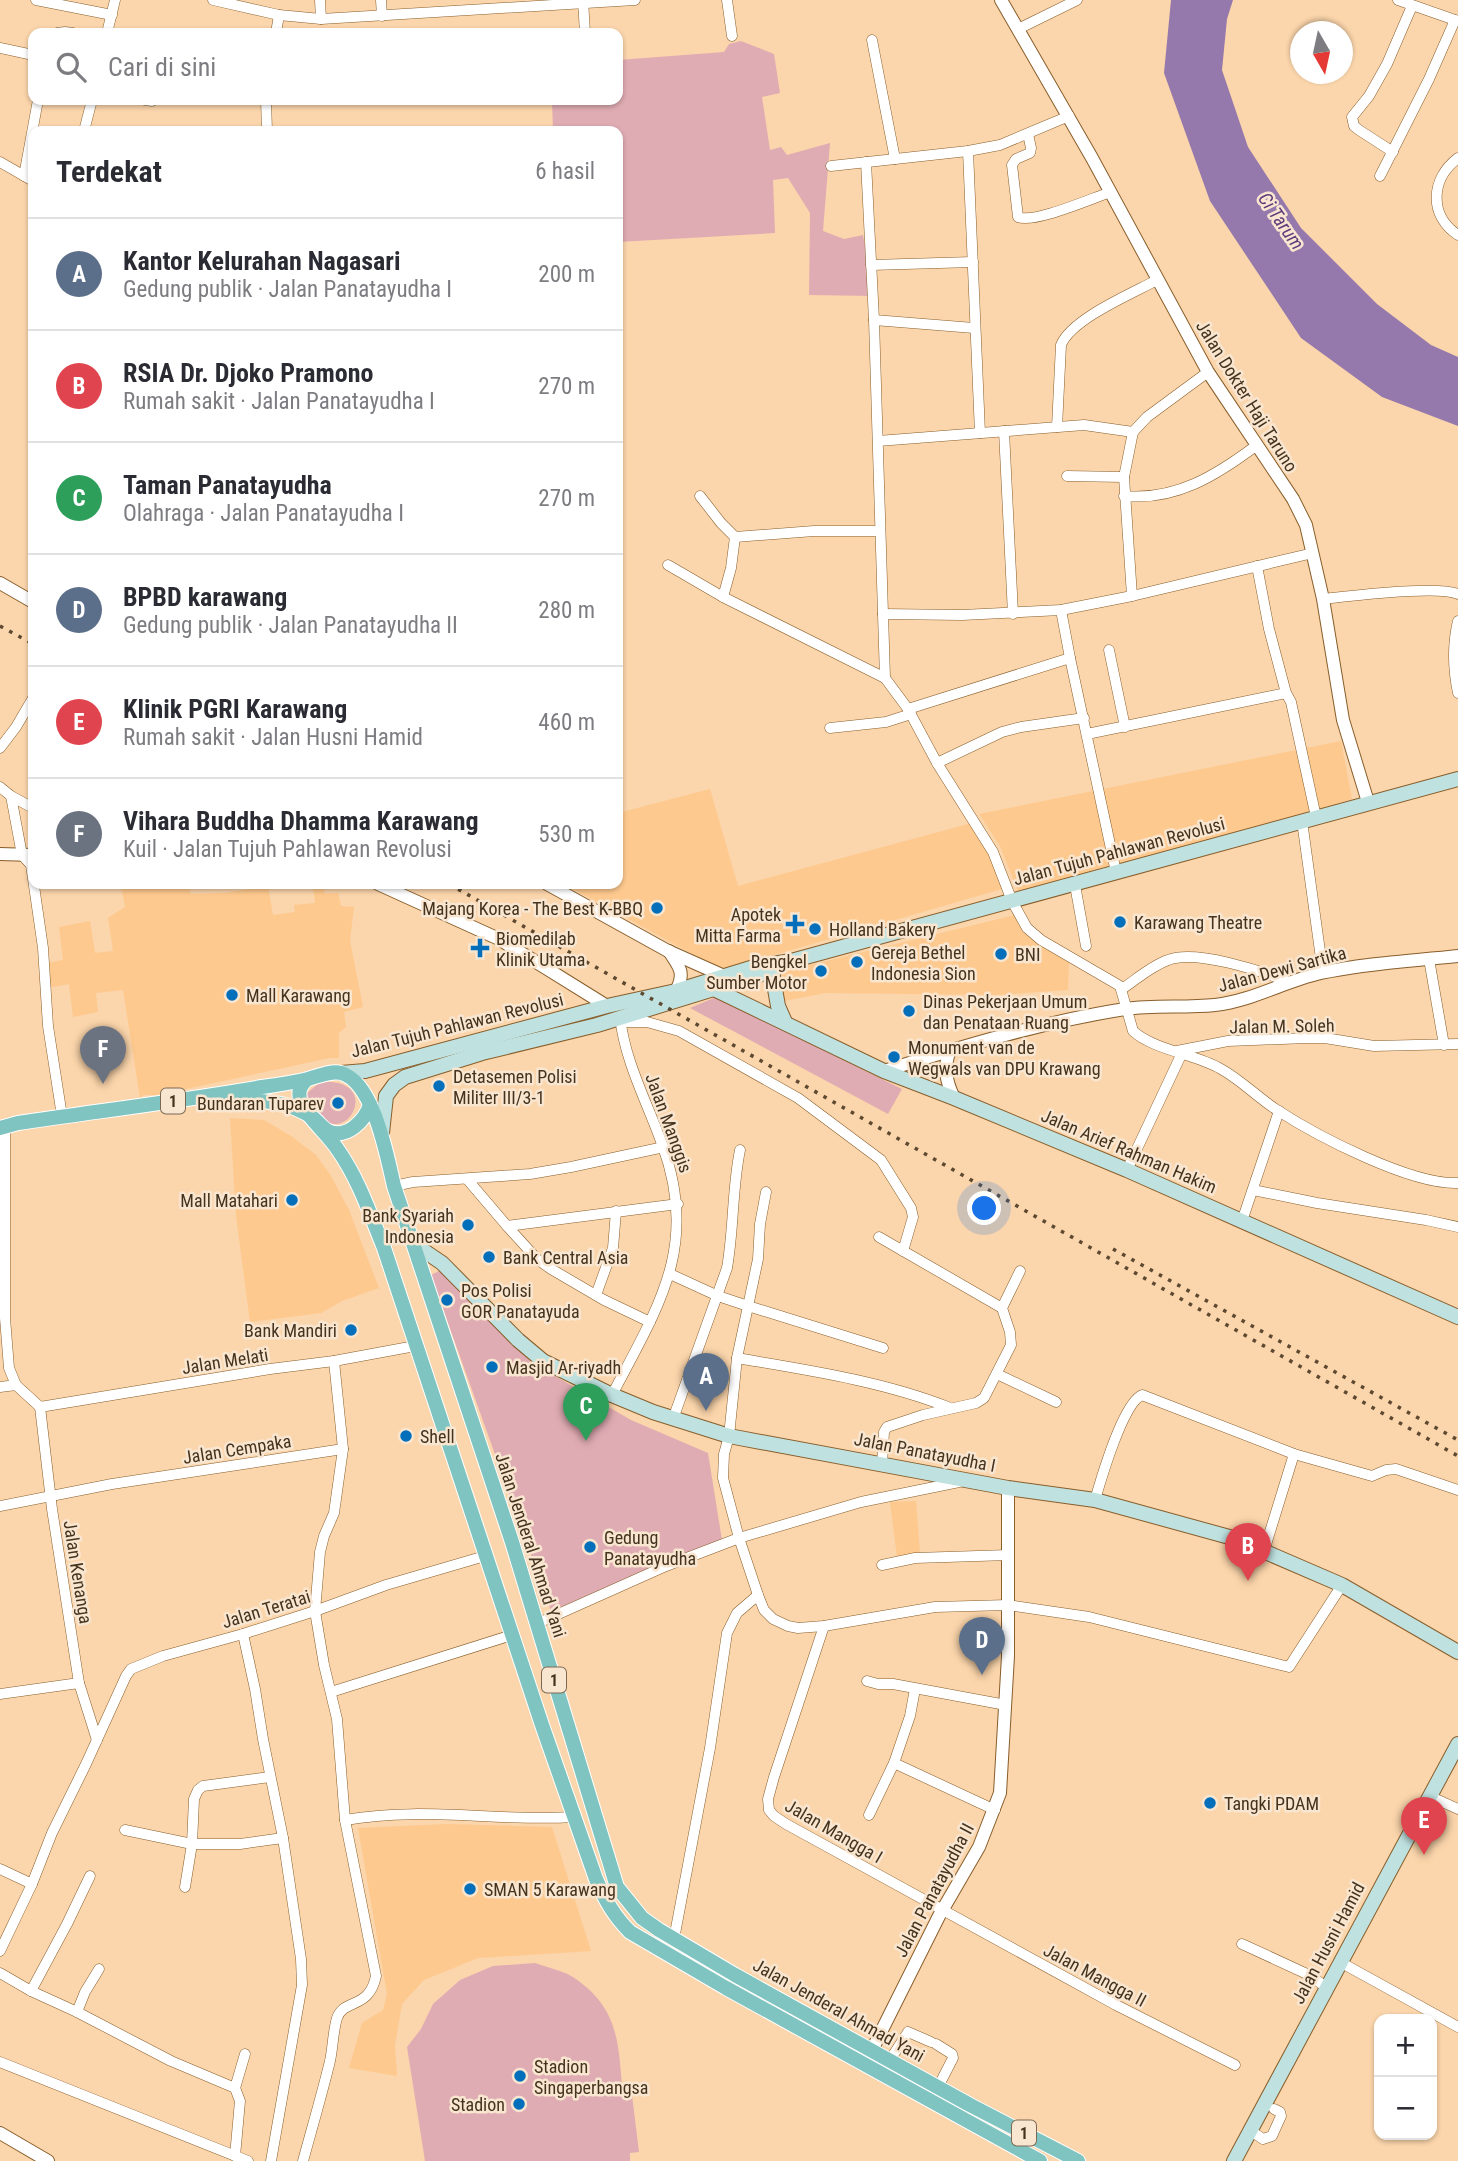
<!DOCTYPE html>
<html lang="id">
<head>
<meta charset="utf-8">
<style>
  :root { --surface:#fff; --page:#f2f2f3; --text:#2b2b33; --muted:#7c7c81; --line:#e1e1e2; --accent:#d93025 }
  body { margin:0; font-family:"Roboto Condensed",sans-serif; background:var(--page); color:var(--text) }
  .controls { position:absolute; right:21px; bottom:21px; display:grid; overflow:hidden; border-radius:14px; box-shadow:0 2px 5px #0004 }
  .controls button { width:63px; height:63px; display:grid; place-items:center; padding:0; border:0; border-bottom:2px solid var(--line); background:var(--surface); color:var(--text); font:35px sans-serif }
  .compass { position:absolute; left:1290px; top:21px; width:63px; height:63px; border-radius:50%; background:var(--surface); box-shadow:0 2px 5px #0004; rotate:171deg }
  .you { position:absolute; left:985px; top:1209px; width:24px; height:24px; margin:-18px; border:5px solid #fff; border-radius:50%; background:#1a73e8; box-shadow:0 0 0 10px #1a73e833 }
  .badge { display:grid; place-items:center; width:46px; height:46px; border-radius:50%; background:var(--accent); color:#fff; font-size:23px; font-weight:700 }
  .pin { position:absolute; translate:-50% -58px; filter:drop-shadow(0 2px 4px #0008) }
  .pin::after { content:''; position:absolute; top:37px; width:24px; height:21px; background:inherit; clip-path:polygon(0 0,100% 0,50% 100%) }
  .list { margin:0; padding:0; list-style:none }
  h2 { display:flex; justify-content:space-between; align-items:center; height:91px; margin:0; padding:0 28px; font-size:30px }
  h2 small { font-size:23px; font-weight:400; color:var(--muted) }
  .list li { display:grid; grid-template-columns:46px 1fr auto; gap:21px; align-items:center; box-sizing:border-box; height:112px; padding:0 28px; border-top:2px solid var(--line) }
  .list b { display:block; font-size:26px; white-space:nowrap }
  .list p { margin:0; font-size:23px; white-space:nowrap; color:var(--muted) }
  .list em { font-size:23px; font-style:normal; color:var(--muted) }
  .icon { flex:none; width:38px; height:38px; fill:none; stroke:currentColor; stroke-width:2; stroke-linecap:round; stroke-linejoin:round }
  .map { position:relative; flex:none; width:1458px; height:2161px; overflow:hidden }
  .search { position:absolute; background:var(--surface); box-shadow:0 2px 5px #0004; left:28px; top:28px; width:595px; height:77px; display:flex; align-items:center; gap:18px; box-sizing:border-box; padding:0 24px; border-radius:14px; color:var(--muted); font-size:26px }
  .panel { position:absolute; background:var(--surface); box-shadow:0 2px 5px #0004; left:28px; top:126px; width:595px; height:763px; border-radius:14px }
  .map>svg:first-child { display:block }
  .built { fill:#fec98e }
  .green { fill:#e0acb3 }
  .water { fill:#9579ac }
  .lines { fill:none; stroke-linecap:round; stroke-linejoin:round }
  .minor-casing { stroke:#885e2b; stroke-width:11 }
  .tertiary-casing { stroke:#885e2b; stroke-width:14 }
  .secondary-casing { stroke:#885e2b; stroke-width:16 }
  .primary-casing { stroke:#fff; stroke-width:16 }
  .minor { stroke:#fff; stroke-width:10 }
  .tertiary { stroke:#fff; stroke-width:12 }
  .secondary { stroke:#bfe2e0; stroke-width:14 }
  .primary { stroke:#7fc4c0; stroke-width:14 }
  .rail { stroke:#5d4830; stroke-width:3.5; stroke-dasharray:3.5 7; stroke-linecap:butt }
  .poi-dot { fill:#036eba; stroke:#f9e6d1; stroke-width:2.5 }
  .labels { text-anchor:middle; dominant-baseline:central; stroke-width:5; stroke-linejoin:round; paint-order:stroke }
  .shield { fill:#f9e6d1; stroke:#7c6954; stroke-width:2 }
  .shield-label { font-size:16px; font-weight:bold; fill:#46331e }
  .street-label { font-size:18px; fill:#46331e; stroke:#f9e6d1 }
  .poi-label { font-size:18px; fill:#46331e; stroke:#f9e6d1; text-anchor:start }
  .water-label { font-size:19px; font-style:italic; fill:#603b7c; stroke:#f9e6d1 }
</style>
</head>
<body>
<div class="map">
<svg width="1458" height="2161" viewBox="0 0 1458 2161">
  <rect width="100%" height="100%" fill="#fbd5ab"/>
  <g class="built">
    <path d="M1341,741L1352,799L1123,869L1018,892L1000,846L979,814Z"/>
    <path d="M710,789L738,886L972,823L995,863L1002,889L722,970L564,884H618V813Z"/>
    <path d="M168,884L169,889L180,887V884H188L191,894L225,893L268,886L273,915L295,912L294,905L315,903L313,886L323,884L325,894L338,893L341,906L354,907L350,941L363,1007L344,1012L346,1027L339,1033V1058H330L158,1095H144L140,1098L123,990L96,993L98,1012L73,1017L69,984L48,988L46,963L63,960L59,927L90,921L95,953L113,951L108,918L125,907L121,885Z"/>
    <path d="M1015,915L1069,962L1068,990L996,995L825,993L784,1001L779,976L790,970Z"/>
    <path d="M230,1118L264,1120L291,1136L316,1155L331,1176L349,1210L379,1288L342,1301L321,1313L250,1322L236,1216Z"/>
    <path d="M916,1501L920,1554L897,1557L890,1502Z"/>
    <path d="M447,1824L552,1827L591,1951L478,1958L424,1980L402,2004L395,2045L397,2076L349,2068L362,2023L383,2010L387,1994L358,1828Z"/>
  </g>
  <g class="green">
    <path d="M741,41L774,54L780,93L762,97L770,150L781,147L787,155L830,143L823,231L844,239L863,235L873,296L809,295L810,213L788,178L773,180L775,233L618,242V131H553L552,100H618V60L724,52L729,44Z"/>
    <path d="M716,997L902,1089L888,1114L690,1008Z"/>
    <path d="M326,1082C374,1081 355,1132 329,1123C322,1120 316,1114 310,1110L307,1093L318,1084Z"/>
    <path d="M443,1269L531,1362L631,1420L708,1453L722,1540L551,1611L433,1281L431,1275Z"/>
    <path d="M535,1963C549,1968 565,1971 576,1979C621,2011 618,2046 623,2096L632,2095L639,2152L630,2153V2161H425L407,2047L421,2029L433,2004L460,1980L493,1966Z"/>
  </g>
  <path class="water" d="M1171,0H1233L1227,19L1222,70L1248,147L1301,228L1377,304L1431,345L1458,357V426L1382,397L1301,338L1210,201L1164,73Z"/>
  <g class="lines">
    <defs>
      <g id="minor">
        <path d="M36,0L112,15"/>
        <path d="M213,0L279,15L321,19L635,0"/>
        <path d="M320,0L321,19"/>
        <path d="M381,0L382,16"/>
        <path d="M583,0L585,33"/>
        <path d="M727,0L732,36"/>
        <path d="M1398,0L1458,21"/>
        <path d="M1018,29L1077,0"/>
        <path d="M57,33L65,32L73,33"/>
        <path d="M107,33L115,0"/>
        <path d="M276,33L279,15"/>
        <path d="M872,40L895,159"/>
        <path d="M0,48L33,55"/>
        <path d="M145,100L152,101"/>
        <path d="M266,100L267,131"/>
        <path d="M84,131L92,100"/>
        <path d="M1028,134L1031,148L1030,153L1016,159L1012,165L1018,217C1034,224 1092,198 1111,192"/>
        <path d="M968,151L980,433"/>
        <path d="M1393,152L1359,130L1354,126L1352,117L1369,96L1387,64L1412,6"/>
        <path d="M1458,158C1430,179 1429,216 1458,235"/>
        <path d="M0,162L33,181"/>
        <path d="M866,162L874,320L883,614"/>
        <path d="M831,166L968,151L1000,145L1069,116"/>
        <path d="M24,176L38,100"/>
        <path d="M1380,176L1429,79L1455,20"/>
        <path d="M871,265L973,262"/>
        <path d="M874,320L974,328"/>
        <path d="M1057,427L1061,345C1071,319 1133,293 1157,280"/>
        <path d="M1004,431L1013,614"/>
        <path d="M878,441L1084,425L1133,432L1147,417L1208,372"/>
        <path d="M1067,476L1124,477"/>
        <path d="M700,496L721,523L735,537L814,531H880"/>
        <path d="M1124,496C1176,501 1217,475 1257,445"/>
        <path d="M668,565L723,597L885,678L908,709L937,763L993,852L1012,901L1027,928L1041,940L1120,986L1133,1031C1154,1050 1195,1054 1221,1069C1241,1080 1257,1097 1277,1110C1317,1136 1411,1185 1458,1183"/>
        <path d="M1132,596L1124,477L1133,432"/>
        <path d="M723,597L731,568L735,537"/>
        <path d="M1323,599C1349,596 1438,585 1458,594"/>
        <path d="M1061,610L1070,658L1116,872"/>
        <path d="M1458,621C1452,646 1453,669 1458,693"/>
        <path d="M1109,650L1125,727"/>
        <path d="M885,678L883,614L962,615L1061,610L1132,596L1313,553"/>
        <path d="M1286,693L1291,702L1316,817"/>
        <path d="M908,709L1070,658"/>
        <path d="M830,728L886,722L911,714"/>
        <path d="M1087,734L1286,693L1269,629L1257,566"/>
        <path d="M0,748L16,727L33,698"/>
        <path d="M937,763L1002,732L1021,727L1084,718"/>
        <path d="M0,787L11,796L22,855L31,865L43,948L48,1026L62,1116"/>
        <path d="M11,796L33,808"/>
        <path d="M1302,821L1323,973"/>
        <path d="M1075,885L1086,946"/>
        <path d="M1429,959L1444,1045"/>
        <path d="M1122,989C1137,979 1151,966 1168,960C1196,949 1261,971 1289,982"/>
        <path d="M621,1022H647L679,1031L798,1098L881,1160L911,1208L913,1217L903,1251"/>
        <path d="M1177,1051L1228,1041L1306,1038H1325L1374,1046L1458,1044"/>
        <path d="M5,1128V1318L9,1368L16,1385L40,1407"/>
        <path d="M1127,1170L1182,1053"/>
        <path d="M467,1179L507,1226L678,1204"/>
        <path d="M394,1186L413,1182L530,1174L571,1167L664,1147"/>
        <path d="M1253,1190L1317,1203L1426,1220L1458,1227"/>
        <path d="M766,1192L760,1224L758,1259L737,1358L729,1436L724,1454L723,1478L739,1538L758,1595L764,1610L773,1619L788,1626L798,1628L824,1626L935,1607L1008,1605L1089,1617L1289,1667L1342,1585"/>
        <path d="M1242,1221L1279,1111"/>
        <path d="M507,1226L537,1259L551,1269L604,1300L650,1322"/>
        <path d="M879,1237L1002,1308"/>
        <path d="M670,1274L718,1296L748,1306L883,1348"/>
        <path d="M596,1295L613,1248L616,1211"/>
        <path d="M737,1358C807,1370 882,1381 948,1407"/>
        <path d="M997,1374L1056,1402"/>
        <path d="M0,1387L16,1385"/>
        <path d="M612,1395C658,1307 700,1246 662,1144C647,1102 625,1062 620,1017"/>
        <path d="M40,1407L270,1369L334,1361L415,1346"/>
        <path d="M40,1407L52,1509L79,1683L97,1740"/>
        <path d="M673,1419L727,1268C734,1228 732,1189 740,1150"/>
        <path d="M882,1464L884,1432L887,1427L923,1415L976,1403L984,1398L1011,1345L1010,1332L1002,1308L1020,1271"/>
        <path d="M1095,1500C1101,1479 1123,1403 1142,1395L1294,1454L1372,1476L1386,1470L1396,1469L1458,1490"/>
        <path d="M0,1506L112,1484L343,1449"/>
        <path d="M1264,1551L1294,1454"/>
        <path d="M882,1565L915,1558L1009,1555"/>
        <path d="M536,1624L666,1566L739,1538L861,1502L959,1482"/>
        <path d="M824,1626L774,1777L768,1799L769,1810L774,1816L786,1824L1116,2005L1235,2065"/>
        <path d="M243,1634L255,1689L263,1739L283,1838L301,1959L302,1985L271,2161"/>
        <path d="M867,1681L878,1684H893L1006,1705"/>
        <path d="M331,1692L512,1635"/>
        <path d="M0,1694L79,1683"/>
        <path d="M894,1763L995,1810"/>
        <path d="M1429,1796L1458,1809"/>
        <path d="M869,1815L894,1763L910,1716L915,1689"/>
        <path d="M345,1820C422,1806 498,1822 574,1817"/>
        <path d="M125,1830L192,1844H240L283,1838"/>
        <path d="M0,1869L32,1884"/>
        <path d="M185,1887L192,1844L194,1799L198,1790L203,1786L270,1777"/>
        <path d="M674,1939L710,1748L727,1633L737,1613L758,1595"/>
        <path d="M1242,1944L1307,1974L1328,1988"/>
        <path d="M0,1951L32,1884L52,1833L86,1764L126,1676L131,1669L163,1656L243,1634L315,1611L386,1585L485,1556"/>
        <path d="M1340,1962L1458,2027"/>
        <path d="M0,1973L31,1991L77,2012L171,2061L235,2088L240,2101L235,2156"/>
        <path d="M31,1991L67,1924L90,1876"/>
        <path d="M77,2012L85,1992L99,1969"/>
        <path d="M936,2044L952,2054L953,2058L938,2087"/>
        <path d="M890,2060L908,2032L931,2042"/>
        <path d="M0,2062L248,2161"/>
        <path d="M235,2088L245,2054"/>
        <path d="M1251,2131L1263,2139L1272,2136L1281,2116L1280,2112L1274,2109"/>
        <path d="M303,2161C312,2128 322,2094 330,2061C333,2047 333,2031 337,2018C344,1998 369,2010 376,1976L345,1820L337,1719L324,1665L315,1611L320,1552L324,1536L334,1513L343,1449L334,1361"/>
      </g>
      <g id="tertiary">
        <path d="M1001,0L1092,158L1208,372L1293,499L1306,525L1323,599L1343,720L1368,802"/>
        <path d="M0,583L33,602"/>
        <path d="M0,854L33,855"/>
        <path d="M378,884L499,939L607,1006"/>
        <path d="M547,884L668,951L724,976"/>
        <path d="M669,951C679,967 686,972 676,991"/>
        <path d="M950,1050C943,1068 946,1081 954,1098"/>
        <path d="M884,1071C963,1046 1043,1022 1125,1009C1155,1005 1185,1008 1215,1005C1252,1001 1285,981 1321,973C1366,963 1413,961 1458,956"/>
        <path d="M872,2050L939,1916L979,1847L1000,1793L1008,1656V1488"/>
        <path d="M0,2133L48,2161"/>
      </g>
      <g id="secondary">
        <path d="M772,972L778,1006L785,1022"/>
        <path d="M716,990L884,1071L954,1098L1127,1170L1458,1317"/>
        <path d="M341,1073L365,1071L607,1006L676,991L754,967L791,961L1458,779"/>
        <path d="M382,1133L386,1096L394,1085L405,1077L482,1053L597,1025L775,970"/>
        <path d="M414,1244L442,1263L518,1340L543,1361L612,1395L653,1412L729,1436L1008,1488L1095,1500L1233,1538L1342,1585L1458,1652"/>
        <path d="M1234,2161L1458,1744"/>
      </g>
      <g id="primary">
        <path d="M306,1080C301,1086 298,1090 300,1099C305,1116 328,1134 338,1150C359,1180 370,1214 384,1248L542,1725L596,1879C605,1900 614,1916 630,1932L726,1988L1040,2161"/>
        <path d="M227,1100C248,1100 272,1100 292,1107C299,1110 306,1113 312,1117C318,1121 322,1128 328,1131C347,1140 365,1120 370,1105"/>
        <path d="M0,1128L18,1123C99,1111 181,1101 262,1087C276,1085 290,1083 304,1080C315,1078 329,1070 341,1073C374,1082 387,1157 394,1186L512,1542L617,1887L642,1918L659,1930L735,1975L970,2105L1078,2161"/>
      </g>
    </defs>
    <use href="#minor" class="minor-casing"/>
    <use href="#tertiary" class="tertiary-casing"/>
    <use href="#secondary" class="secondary-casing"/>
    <use href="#primary" class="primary-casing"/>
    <use href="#minor" class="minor"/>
    <use href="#tertiary" class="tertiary"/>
    <use href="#secondary" class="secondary"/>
    <use href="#primary" class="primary"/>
    <g class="rail">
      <path d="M0,626L33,644"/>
      <path d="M449,884L1458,1456"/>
      <path d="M1113,1249L1458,1440"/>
    </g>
  </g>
  <g class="poi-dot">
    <circle cx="657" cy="908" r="7"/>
    <circle cx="1120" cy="922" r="7"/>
    <path d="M791.5 913.5h7v7h7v7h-7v7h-7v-7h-7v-7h7z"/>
    <circle cx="815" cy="929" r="7"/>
    <path d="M476.5 937.5h7v7h7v7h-7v7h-7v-7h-7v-7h7z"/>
    <circle cx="1001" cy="954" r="7"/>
    <circle cx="857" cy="962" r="7"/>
    <circle cx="821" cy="971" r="7"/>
    <circle cx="232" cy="995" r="7"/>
    <circle cx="909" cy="1011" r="7"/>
    <circle cx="894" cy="1057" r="7"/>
    <circle cx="439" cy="1086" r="7"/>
    <circle cx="338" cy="1103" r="7"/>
    <circle cx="292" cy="1200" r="7"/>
    <circle cx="468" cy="1225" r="7"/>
    <circle cx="489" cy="1257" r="7"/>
    <circle cx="447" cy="1300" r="7"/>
    <circle cx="351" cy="1330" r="7"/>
    <circle cx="492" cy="1367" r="7"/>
    <circle cx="406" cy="1436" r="7"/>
    <circle cx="590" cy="1547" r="7"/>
    <circle cx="1210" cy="1803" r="7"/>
    <circle cx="470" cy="1889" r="7"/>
    <circle cx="520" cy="2076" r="7"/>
    <circle cx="519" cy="2104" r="7"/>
  </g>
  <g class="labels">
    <g class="shield">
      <rect x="161" y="1088.5" width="24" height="25" rx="5"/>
      <rect x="542" y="1667.5" width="24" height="25" rx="5"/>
      <rect x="1012" y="2120.5" width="24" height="25" rx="5"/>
    </g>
    <g class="shield-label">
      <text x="173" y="1101">1</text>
      <text x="554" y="1680">1</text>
      <text x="1024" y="2133">1</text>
    </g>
    <g class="street-label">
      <text transform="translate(1247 396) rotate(58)">Jalan Dokter Haji Taruno</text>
      <text transform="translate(1119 851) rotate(-15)">Jalan Tujuh Pahlawan Revolusi</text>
      <text transform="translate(1282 969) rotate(-15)">Jalan Dewi Sartika</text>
      <text transform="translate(457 1025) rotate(-14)">Jalan Tujuh Pahlawan Revolusi</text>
      <text transform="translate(1282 1026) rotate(-1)">Jalan M. Soleh</text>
      <text transform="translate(669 1123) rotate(70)">Jalan Manggis</text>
      <text transform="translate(1129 1151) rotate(23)">Jalan Arief Rahman Hakim</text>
      <text transform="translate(225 1361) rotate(-9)">Jalan Melati</text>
      <text transform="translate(237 1449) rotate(-9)">Jalan Cempaka</text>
      <text transform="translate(925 1452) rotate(11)">Jalan Panatayudha I</text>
      <text transform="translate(531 1545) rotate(72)">Jalan Jenderal Ahmad Yani</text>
      <text transform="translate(78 1572) rotate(81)">Jalan Kenanga</text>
      <text transform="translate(266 1609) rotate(-17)">Jalan Teratai</text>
      <text transform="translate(834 1831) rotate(30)">Jalan Mangga I</text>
      <text transform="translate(934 1890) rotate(-62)">Jalan Panatayudha II</text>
      <text transform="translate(1328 1943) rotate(-62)">Jalan Husni Hamid</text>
      <text transform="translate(1095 1975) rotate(28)">Jalan Mangga II</text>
      <text transform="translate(839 2010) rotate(29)">Jalan Jenderal Ahmad Yani</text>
    </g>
    <g class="poi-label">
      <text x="643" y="908" text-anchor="end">Majang Korea - The Best K-BBQ</text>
      <text x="781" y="914" text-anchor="end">Apotek<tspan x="781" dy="21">Mitta Farma</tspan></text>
      <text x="1134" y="922">Karawang Theatre</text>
      <text x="829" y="929">Holland Bakery</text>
      <text x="496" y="938">Biomedilab<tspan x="496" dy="21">Klinik Utama</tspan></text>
      <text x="871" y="952">Gereja Bethel<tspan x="871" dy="21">Indonesia Sion</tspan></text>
      <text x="1015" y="954">BNI</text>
      <text x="807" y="961" text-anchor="end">Bengkel<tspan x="807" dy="21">Sumber Motor</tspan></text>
      <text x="246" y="995">Mall Karawang</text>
      <text x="923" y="1001">Dinas Pekerjaan Umum<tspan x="923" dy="21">dan Penataan Ruang</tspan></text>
      <text x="908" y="1047">Monument van de<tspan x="908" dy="21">Wegwals van DPU Krawang</tspan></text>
      <text x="453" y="1076">Detasemen Polisi<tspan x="453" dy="21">Militer III/3-1</tspan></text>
      <text x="324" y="1103" text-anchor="end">Bundaran Tuparev</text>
      <text x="278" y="1200" text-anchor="end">Mall Matahari</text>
      <text x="454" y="1215" text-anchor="end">Bank Syariah<tspan x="454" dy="21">Indonesia</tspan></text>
      <text x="503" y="1257">Bank Central Asia</text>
      <text x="461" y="1290">Pos Polisi<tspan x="461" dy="21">GOR Panatayuda</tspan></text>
      <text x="337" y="1330" text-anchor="end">Bank Mandiri</text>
      <text x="506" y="1367">Masjid Ar-riyadh</text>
      <text x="420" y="1436">Shell</text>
      <text x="604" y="1537">Gedung<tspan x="604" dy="21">Panatayudha</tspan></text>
      <text x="1224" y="1803">Tangki PDAM</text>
      <text x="484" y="1889">SMAN 5 Karawang</text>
      <text x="534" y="2066">Stadion<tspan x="534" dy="21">Singaperbangsa</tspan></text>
      <text x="505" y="2104" text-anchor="end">Stadion</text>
    </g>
    <g class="water-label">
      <text transform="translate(1281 221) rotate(55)">Ci Tarum</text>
    </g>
  </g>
</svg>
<div class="controls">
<button>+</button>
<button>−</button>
</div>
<svg class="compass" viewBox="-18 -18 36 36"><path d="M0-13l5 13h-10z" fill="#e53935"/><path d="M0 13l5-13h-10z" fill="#7c7c81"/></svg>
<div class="you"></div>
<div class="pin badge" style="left:706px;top:1411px;background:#5c6f8a">A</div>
<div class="pin badge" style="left:1248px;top:1581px;background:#e0444e">B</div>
<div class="pin badge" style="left:586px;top:1441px;background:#2e9e5b">C</div>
<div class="pin badge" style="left:982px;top:1675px;background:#5c6f8a">D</div>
<div class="pin badge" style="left:1424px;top:1855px;background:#e0444e">E</div>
<div class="pin badge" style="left:103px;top:1084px;background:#6b7280">F</div>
<div class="search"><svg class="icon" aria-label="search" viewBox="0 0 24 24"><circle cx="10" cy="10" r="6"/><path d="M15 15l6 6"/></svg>Cari di sini</div>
<section class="panel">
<h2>Terdekat<small>6 hasil</small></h2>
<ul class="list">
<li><span class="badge" style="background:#5c6f8a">A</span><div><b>Kantor Kelurahan Nagasari</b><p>Gedung publik · Jalan Panatayudha I</p></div><em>200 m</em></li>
<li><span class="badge" style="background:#e0444e">B</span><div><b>RSIA Dr. Djoko Pramono</b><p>Rumah sakit · Jalan Panatayudha I</p></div><em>270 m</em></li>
<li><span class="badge" style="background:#2e9e5b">C</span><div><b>Taman Panatayudha</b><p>Olahraga · Jalan Panatayudha I</p></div><em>270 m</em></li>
<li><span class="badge" style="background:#5c6f8a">D</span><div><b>BPBD karawang</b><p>Gedung publik · Jalan Panatayudha II</p></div><em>280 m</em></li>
<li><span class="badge" style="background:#e0444e">E</span><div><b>Klinik PGRI Karawang</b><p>Rumah sakit · Jalan Husni Hamid</p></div><em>460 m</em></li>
<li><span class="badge" style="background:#6b7280">F</span><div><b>Vihara Buddha Dhamma Karawang</b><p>Kuil · Jalan Tujuh Pahlawan Revolusi</p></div><em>530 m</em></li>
</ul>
</section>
</div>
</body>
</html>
